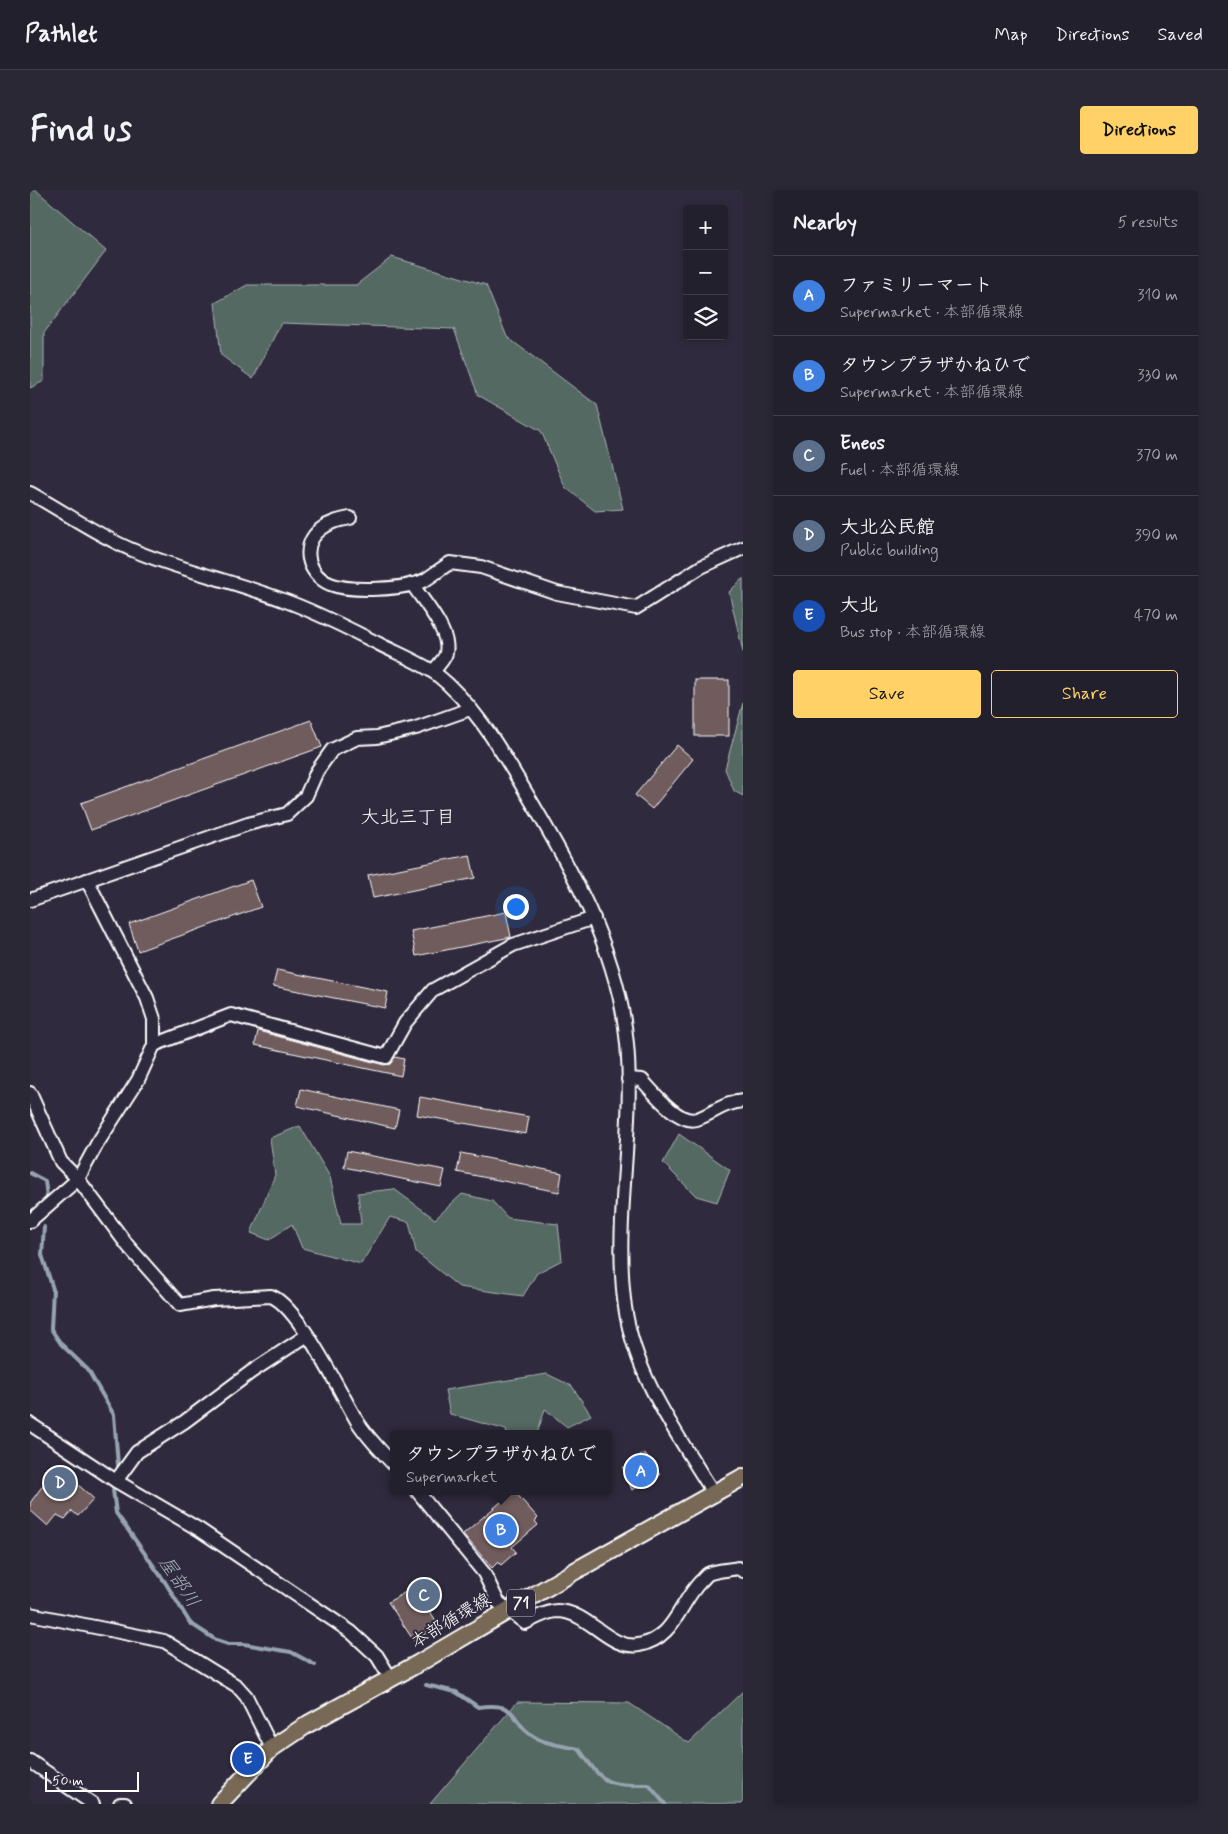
<!DOCTYPE html>
<html lang="en">
<head>
<meta charset="utf-8">
<style>
  :root { --surface:#23202e; --page:#2b2836; --text:#f1f3f6; --muted:#a3a3aa; --line:#403e4a; --accent:#ffd166 }
  body { margin:0; font-family:Mynerve,"Klee One",sans-serif; background:var(--page); color:var(--text) }
  .controls { position:absolute; right:15px; top:15px; display:grid; overflow:hidden; border-radius:5px; box-shadow:0 2px 8px #0003 }
  .controls button { width:45px; height:45px; display:grid; place-items:center; padding:0; border:0; border-bottom:1px solid var(--line); background:var(--surface); color:var(--text); font:25px sans-serif }
  .scale { position:absolute; left:15px; bottom:12px; width:94px; box-sizing:border-box; padding-left:5px; border:2px solid #fff; border-top:0; font-size:14px; line-height:18px; white-space:nowrap; color:#fff; -webkit-text-stroke:4px #2f2a3d; paint-order:stroke }
  .you { position:absolute; left:485px; top:716px; width:18px; height:18px; margin:-12px; border:4px solid #fff; border-radius:50%; background:#1a73e8; box-shadow:0 0 0 8px #1a73e833 }
  .badge { display:grid; place-items:center; width:32px; height:32px; border-radius:50%; background:var(--accent); color:#fff; font-size:16px; font-weight:700 }
  .pin { position:absolute; translate:-50% -50%; border:2px solid #fff; box-shadow:0 1px 5px #0006 }
  .popup { position:absolute; left:360px; top:1240px; width:222px; height:65px; box-sizing:border-box; display:grid; place-content:center; border-radius:5px; background:var(--surface); filter:drop-shadow(0 1px 4px #0005); font-size:16px; white-space:nowrap; color:var(--muted) }
  .popup b { font-size:19px; color:var(--text) }
  .popup::after { content:''; position:absolute; left:50%; top:100%; margin-left:-10px; border:10px solid transparent; border-top-color:var(--surface) }
  .list { margin:0; padding:0; list-style:none }
  h2 { display:flex; justify-content:space-between; align-items:center; height:65px; margin:0; padding:0 20px; font-size:21px }
  h2 small { font-size:16px; font-weight:400; color:var(--muted) }
  .list li { display:grid; grid-template-columns:32px 1fr auto; gap:15px; align-items:center; box-sizing:border-box; height:80px; padding:0 20px; border-top:1px solid var(--line) }
  .list b { display:block; font-size:19px; white-space:nowrap }
  .list p { margin:0; font-size:16px; white-space:nowrap; color:var(--muted) }
  .list em { font-size:16px; font-style:normal; color:var(--muted) }
  .actions { display:flex; gap:10px; padding:15px 20px }
  .actions a { flex:1; padding:11px 0; border:1px solid var(--accent); border-radius:5px; text-align:center; font-size:18px; color:var(--accent) }
  .actions .main { background:var(--accent); color:#111 }
  .icon { flex:none; width:28px; height:28px; fill:none; stroke:currentColor; stroke-width:2; stroke-linecap:round; stroke-linejoin:round }
  .map { position:relative; flex:none; width:713px; height:1614px; overflow:hidden; border-radius:5px }
  header { display:flex; align-items:center; gap:30px; box-sizing:border-box; height:70px; padding:0 25px; background:var(--surface); border-bottom:1px solid var(--line) }
  header strong { font-size:24px }
  nav { display:flex; gap:28px; margin-inline-start:auto; font-size:18px }
  .intro { display:flex; align-items:center; justify-content:space-between; box-sizing:border-box; height:120px; padding:0 30px }
  h1 { margin:0; font-size:35px }
  .button { padding:12px 22px; border-radius:5px; background:var(--accent); color:#111; font-size:18px; font-weight:700 }
  main { display:flex; gap:30px; padding:0 30px }
  aside { flex:1; background:var(--surface); border-radius:5px; box-shadow:0 2px 8px #0003 }
  .map>svg:first-child { display:block }
  .green { fill:#556964; stroke:#aab4b2 }
  .lines { fill:none; stroke-linecap:round; stroke-linejoin:round }
  .stream { stroke:#97a4b0; stroke-width:4 }
  .building { fill:#705c5d; stroke:#fff }
  .minor-casing { stroke:#fff; stroke-width:16 }
  .major-casing { stroke:#fff; stroke-width:20 }
  .minor { stroke:#2f2a3d; stroke-width:12 }
  .major { stroke:#776954; stroke-width:16 }
  .labels { text-anchor:middle; dominant-baseline:central; stroke-width:4; stroke-linejoin:round; paint-order:stroke }
  .shield { fill:#2f2a3d; stroke:#c1bfc5; stroke-width:1 }
  .shield-label { font-size:16px; font-weight:bold; fill:#fff }
  .street-label { font-size:18px; fill:#fff; stroke:#2f2a3d }
  .neighbourhood-label { font-size:19px; fill:#fff; stroke:#2f2a3d }
  .water-label { font-size:19px; font-style:italic; fill:#a8b4be; stroke:#2f2a3d }
</style>
</head>
<body>
<header>
<strong>Pathlet</strong>
<nav><a>Map</a><a>Directions</a><a>Saved</a></nav>
</header>
<div class="intro"><h1>Find us</h1><a class="button">Directions</a></div>
<main>
<div class="map">
<svg width="713" height="1614" viewBox="0 0 713 1614">
  <rect width="100%" height="100%" fill="#2f2a3d"/>
  <filter id="ink" filterUnits="userSpaceOnUse"><feTurbulence type="fractalNoise" baseFrequency=".02" numOctaves="2"/><feDisplacementMap in="SourceGraphic" scale="10" xChannelSelector="R" yChannelSelector="G"/><feConvolveMatrix kernelMatrix="1 2 1 2 8 2 1 2 1" color-interpolation-filters="sRGB"/></filter>
  <g filter="url(#ink)">
    <g class="green">
      <path d="M0,0H6L76,61L14,143V191L0,198Z"/>
      <path d="M362,67L456,95L477,147L567,215L593,319L565,321L535,297L511,241L448,205L424,139L251,133L223,189L191,165L185,113L217,95H326Z"/>
      <path d="M713,388V462L699,402Z"/>
      <path d="M713,513V606L704,601L695,579Z"/>
      <path d="M270,936L300,987L311,1034H331L328,1003L364,999L405,1029L432,1004L462,1011L478,1028L528,1034L532,1070L507,1083L493,1106L429,1097L386,1062L379,1032L360,1027L331,1074L272,1058L262,1034L239,1050L221,1043L245,985L240,948Z"/>
      <path d="M649,944L700,980L687,1012L666,1006L633,973Z"/>
      <path d="M517,1184L542,1196L561,1225L537,1237L515,1219L507,1244H477L476,1240L420,1224L415,1200Z"/>
      <path d="M713,1501V1614H400L487,1512L599,1513L659,1553Z"/>
    </g>
    <g class="lines">
      <g class="stream">
        <path d="M0,983L15,991L17,1007"/>
        <path d="M14,1037L12,1065L23,1099L21,1139L31,1154L58,1180L84,1225L88,1275"/>
        <path d="M83,1300L86,1323L135,1392L160,1433L186,1450L198,1454H214L261,1462L285,1475"/>
        <path d="M396,1495L426,1502L448,1517C494,1511 477,1533 508,1549C520,1555 536,1556 549,1559C575,1595 574,1595 619,1595L635,1614"/>
      </g>
    </g>
    <g class="building">
      <rect x="665" y="490" width="34" height="56"/>
      <path d="M281,530L292,557L61,640L51,613Z"/>
      <path d="M647,555L663,569L622,619L605,605Z"/>
      <path d="M440,665L445,688L343,708L338,685Z"/>
      <path d="M221,690L231,717L108,761L99,734Z"/>
      <path d="M476,722L481,747L386,766L381,741Z"/>
      <path d="M247,780L358,802L355,818L243,796Z"/>
      <path d="M228,841L354,875L360,874L365,867L374,869L371,886L225,855Z"/>
      <path d="M271,899L369,920L365,938L267,916Z"/>
      <path d="M390,907L499,927L496,944L387,925Z"/>
      <path d="M317,961L415,980L411,997L314,977Z"/>
      <path d="M431,963L532,983L529,1002L427,982Z"/>
      <path d="M614,1263L630,1285L602,1300L593,1278Z"/>
      <path d="M27,1276L64,1309L48,1326L42,1321L35,1329L27,1325L18,1336L0,1320V1313Z"/>
      <path d="M484,1301L508,1328L505,1331L508,1335L482,1357L486,1362L471,1375L468,1372L462,1378L433,1344Z"/>
      <path d="M401,1388L406,1404L393,1411L408,1435L384,1451L358,1412Z"/>
    </g>
    <g class="lines">
      <defs>
        <g id="minor">
          <path d="M0,303C33,321 65,344 100,359C149,380 203,391 253,410C287,422 319,439 351,455C369,464 389,472 405,483C442,512 468,555 491,594C539,674 589,760 597,854C605,941 583,1030 595,1117C605,1187 648,1245 684,1304"/>
          <path d="M320,328C310,330 300,332 291,339C270,355 277,384 300,394C320,402 375,400 395,390C403,385 412,378 420,373L451,377L527,403L606,418L671,377L713,358"/>
          <path d="M382,394C393,411 421,442 416,463C415,469 407,476 403,482"/>
          <path d="M0,710L218,634L257,624L276,606L287,581L302,560L327,548L347,547L386,538L440,519"/>
          <path d="M124,855L201,825L356,867L375,833L403,800L483,755L564,728"/>
          <path d="M598,889L612,890C623,902 649,935 667,929C684,923 693,913 713,911"/>
          <path d="M0,903L31,972L48,989L98,1056L150,1115L184,1109L241,1106C269,1117 310,1202 327,1231C337,1247 351,1261 364,1275"/>
          <path d="M0,1031L48,989L67,954L108,890L124,855V829L117,808L57,690"/>
          <path d="M0,1234L86,1291L170,1340L321,1442L347,1466L361,1489"/>
          <path d="M86,1291L107,1262L154,1232L221,1182L276,1146"/>
          <path d="M387,1301L454,1383L468,1412L495,1433C505,1428 515,1422 527,1421C559,1421 578,1460 609,1455C644,1449 649,1414 670,1392C673,1390 676,1385 678,1384C686,1380 700,1380 708,1378L713,1381"/>
          <path d="M0,1424L134,1451L207,1496L216,1506L242,1558"/>
          <path d="M0,1571L63,1614"/>
          <path d="M90,1614H95"/>
        </g>
        <path id="major" d="M189,1614L242,1558L278,1534L389,1473L545,1381L713,1287"/>
      </defs>
      <use href="#minor" class="minor-casing"/>
      <use href="#major" class="major-casing"/>
      <use href="#minor" class="minor"/>
      <use href="#major" class="major"/>
    </g>
  </g>
  <g class="labels">
    <rect class="shield" x="477" y="1399.5" width="28" height="27" rx="4"/>
    <g class="shield-label">
      <text x="491" y="1413">71</text>
    </g>
    <g class="street-label">
      <text transform="translate(421 1431) rotate(-31)">本部循環線</text>
    </g>
    <g class="neighbourhood-label">
      <text x="378" y="627">大北三丁目</text>
    </g>
    <g class="water-label">
      <text transform="translate(149 1392) rotate(56)">屋部川</text>
    </g>
  </g>
</svg>
<div class="controls">
<button>+</button>
<button>−</button>
<button><svg class="icon" aria-label="layers" viewBox="0 0 24 24"><path d="M12 4l9 5-9 5-9-5zM3 14l9 5 9-5"/></svg></button>
</div>
<div class="scale">50 m</div>
<div class="you"></div>
<div class="pin badge" style="left:611px;top:1281px;background:#3f7fe0">A</div>
<div class="pin badge" style="left:471px;top:1340px;background:#3f7fe0">B</div>
<div class="popup"><b>タウンプラザかねひで</b>Supermarket</div>
<div class="pin badge" style="left:394px;top:1405px;background:#5c6f8a">C</div>
<div class="pin badge" style="left:30px;top:1293px;background:#5c6f8a">D</div>
<div class="pin badge" style="left:218px;top:1569px;background:#1a4fb4">E</div>
</div>
<aside>
<h2>Nearby<small>5 results</small></h2>
<ul class="list">
<li><span class="badge" style="background:#3f7fe0">A</span><div><b>ファミリーマート</b><p>Supermarket · 本部循環線</p></div><em>310 m</em></li>
<li><span class="badge" style="background:#3f7fe0">B</span><div><b>タウンプラザかねひで</b><p>Supermarket · 本部循環線</p></div><em>330 m</em></li>
<li><span class="badge" style="background:#5c6f8a">C</span><div><b>Eneos</b><p>Fuel · 本部循環線</p></div><em>370 m</em></li>
<li><span class="badge" style="background:#5c6f8a">D</span><div><b>大北公民館</b><p>Public building</p></div><em>390 m</em></li>
<li><span class="badge" style="background:#1a4fb4">E</span><div><b>大北</b><p>Bus stop · 本部循環線</p></div><em>470 m</em></li>
</ul>
<div class="actions"><a class="main">Save</a><a>Share</a></div>
</aside>
</main>
</body>
</html>
